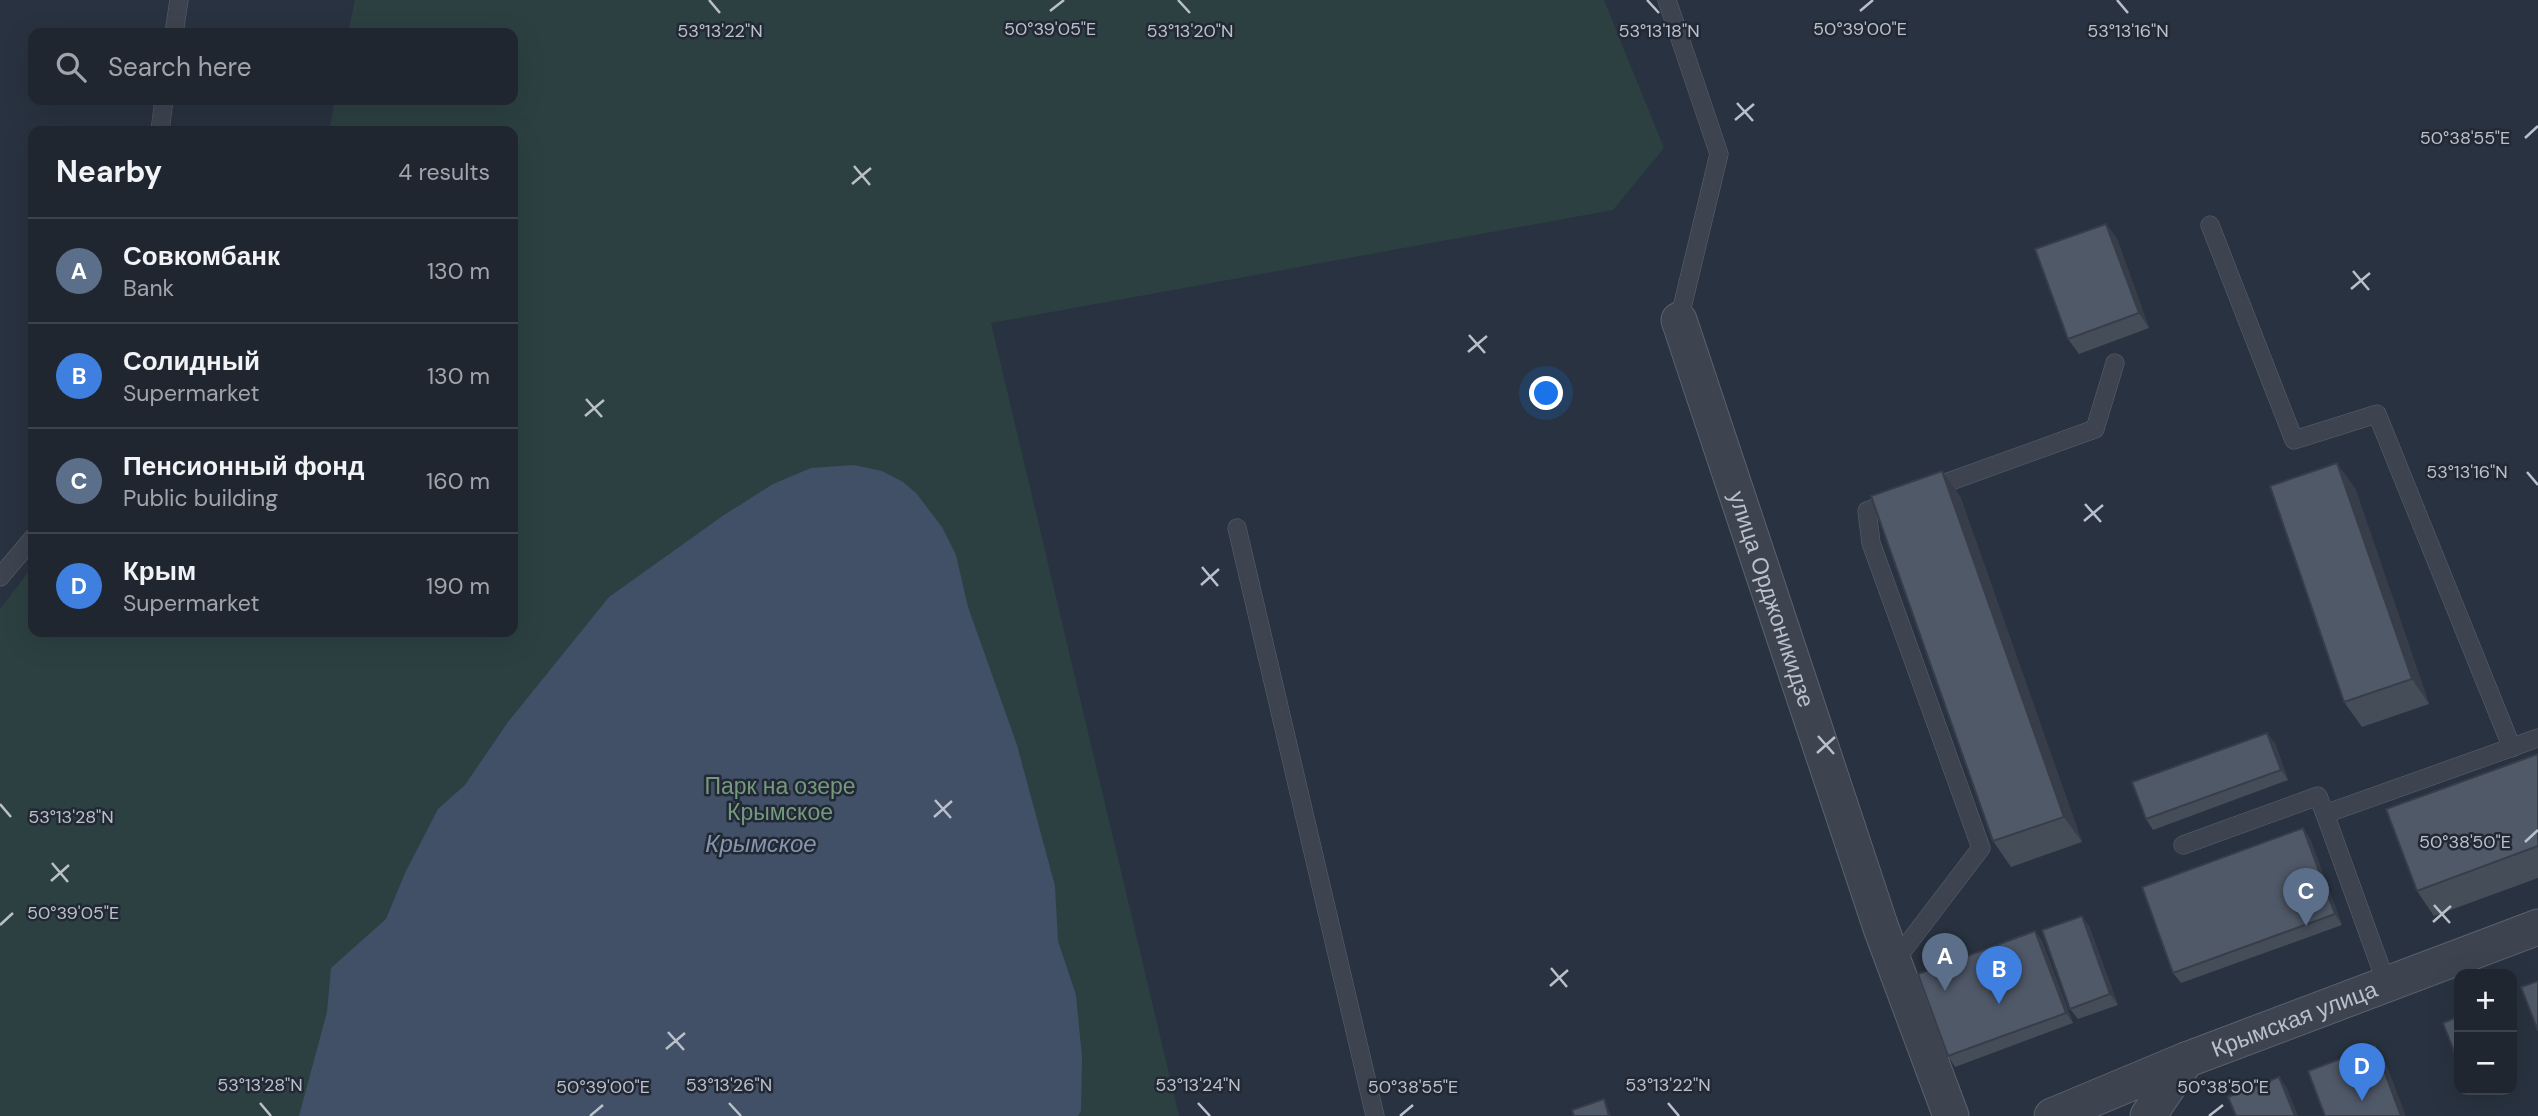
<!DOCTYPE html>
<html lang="en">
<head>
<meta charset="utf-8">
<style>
  :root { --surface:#1f2630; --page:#2c323c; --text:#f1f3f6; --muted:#a1a5ab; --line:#3c434c; --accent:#8c9099 }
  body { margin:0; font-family:"DM Sans",sans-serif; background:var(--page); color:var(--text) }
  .controls { position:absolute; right:21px; bottom:21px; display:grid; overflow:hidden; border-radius:14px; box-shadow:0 7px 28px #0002 }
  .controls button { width:63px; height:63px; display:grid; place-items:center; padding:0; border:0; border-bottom:2px solid var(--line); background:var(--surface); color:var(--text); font:35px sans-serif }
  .you { position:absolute; left:1547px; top:394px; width:24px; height:24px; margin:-18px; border:5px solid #fff; border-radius:50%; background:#1a73e8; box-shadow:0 0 0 10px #1a73e833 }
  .badge { display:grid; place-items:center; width:46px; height:46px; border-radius:50%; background:var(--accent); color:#fff; font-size:23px; font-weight:700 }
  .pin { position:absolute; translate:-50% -58px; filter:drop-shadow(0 2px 4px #0008) }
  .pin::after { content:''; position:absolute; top:37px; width:24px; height:21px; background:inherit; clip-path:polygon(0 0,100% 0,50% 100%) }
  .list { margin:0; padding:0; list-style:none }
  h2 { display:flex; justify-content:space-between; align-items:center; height:91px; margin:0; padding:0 28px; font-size:30px }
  h2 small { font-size:23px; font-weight:400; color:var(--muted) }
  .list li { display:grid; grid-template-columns:46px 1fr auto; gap:21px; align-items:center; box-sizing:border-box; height:105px; padding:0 28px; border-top:2px solid var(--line) }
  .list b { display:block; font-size:26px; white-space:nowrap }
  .list p { margin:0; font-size:23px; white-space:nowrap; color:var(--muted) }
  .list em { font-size:23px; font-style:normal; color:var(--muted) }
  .icon { flex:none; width:38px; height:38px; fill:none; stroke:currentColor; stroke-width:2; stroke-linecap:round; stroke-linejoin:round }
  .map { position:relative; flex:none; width:2538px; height:1116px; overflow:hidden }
  .search { position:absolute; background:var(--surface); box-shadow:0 7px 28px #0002; left:28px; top:28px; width:490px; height:77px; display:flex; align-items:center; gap:18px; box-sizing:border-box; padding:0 24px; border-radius:14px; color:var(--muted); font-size:26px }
  .panel { position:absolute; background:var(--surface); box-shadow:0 7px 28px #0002; left:28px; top:126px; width:490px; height:511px; border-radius:14px }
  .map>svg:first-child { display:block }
  .green { fill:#2c4042 }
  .water { fill:#414f67 }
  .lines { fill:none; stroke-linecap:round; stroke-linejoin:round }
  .service-casing { stroke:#5b626d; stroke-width:19 }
  .minor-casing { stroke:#5b626d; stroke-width:37 }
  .service { stroke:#3d4450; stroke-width:18 }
  .minor { stroke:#3d4450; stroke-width:35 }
  .wall { fill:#454d59 }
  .shaded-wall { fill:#383e49 }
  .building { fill:#505968; stroke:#383e49; stroke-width:2 }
  .ticks { fill:none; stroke:#bac0ca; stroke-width:2.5 }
  .labels { text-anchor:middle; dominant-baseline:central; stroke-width:5; stroke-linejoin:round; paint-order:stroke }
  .street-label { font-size:23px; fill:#bac0ca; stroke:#222935 }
  .park-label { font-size:23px; fill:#74997e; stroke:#222935 }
  .water-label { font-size:24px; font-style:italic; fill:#8595ae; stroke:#222935 }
  .ticks-label { font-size:18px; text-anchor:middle; fill:#bac0ca; stroke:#222935; stroke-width:5; stroke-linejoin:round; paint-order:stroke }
</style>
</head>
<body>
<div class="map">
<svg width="2538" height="1116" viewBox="0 0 2538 1116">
  <rect width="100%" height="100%" fill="#293240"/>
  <path class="green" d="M355,0H1604L1664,148L1613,210L991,323L1179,1116H0V609L33,566V632H513V131H329L335,100H513V33H348Z"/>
  <path class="water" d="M854,465L882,471L903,482L916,493L942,527L956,555L968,607L1017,745L1055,886L1058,941L1076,995L1082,1057L1081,1111L1078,1116H299L327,1012L331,968L386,919L405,873L438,809L465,785L508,722L609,597L724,515L773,484L811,468Z"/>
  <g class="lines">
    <defs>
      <g id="service">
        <path d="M1667,0L1719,154L1679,320"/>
        <path d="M174,33L179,0"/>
        <path d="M160,131L164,100"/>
        <path d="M2210,225L2294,440L2377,414L2512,748"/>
        <path d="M1926,490L2095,429L2115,363"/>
        <path d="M1237,528L1375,1116"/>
        <path d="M0,577L33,538"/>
        <path d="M2183,845L2318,796L2325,814"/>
        <path d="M1894,962L1981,848L1871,543L1867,511L1896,500"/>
        <path d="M2387,985L2325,814L2538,738"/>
      </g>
      <g id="minor">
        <path id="s1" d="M1679,320L1881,928L1951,1116"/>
        <path id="s2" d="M2052,1116L2186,1060L2538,927"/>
        <path d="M2148,1116L2186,1060"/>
      </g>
    </defs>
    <use href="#service" class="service-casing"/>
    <use href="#minor" class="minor-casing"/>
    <use href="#service" class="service"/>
    <use href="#minor" class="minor"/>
  </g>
  <g class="wall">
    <path d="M2106,224L2117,239L2149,328L2079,354L2068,339Z"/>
    <path d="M2355,488L2429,704L2362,727L2344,702Z"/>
    <path d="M1960,496L2082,842L2011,867L1993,841Z"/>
    <path d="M2275,743L2288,780L2153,830L2146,819Z"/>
    <path d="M2538,754V878L2434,916L2417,891Z"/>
    <path d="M2303,828L2310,839L2342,925L2181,983L2173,973Z"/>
    <path d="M2089,926L2118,1005L2078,1019L2070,1009Z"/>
    <path d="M2035,931L2042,941L2073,1023L1955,1067L1948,1056Z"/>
  </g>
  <g class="shaded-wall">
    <path d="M2106,224L2117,239L2149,328L2139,313Z"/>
    <path d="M2337,463L2355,488L2429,704L2412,679Z"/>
    <path d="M1942,471L1960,496L2082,842L2064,817Z"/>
    <path d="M2267,733L2275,743L2288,780L2281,770Z"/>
    <path d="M2303,828L2310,839L2342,925L2335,914Z"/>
    <path d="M2082,916L2089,926L2118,1005L2110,994Z"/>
    <path d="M2035,931L2042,941L2073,1023L2066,1013Z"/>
    <path d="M2375,1046L2385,1061L2406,1116H2401Z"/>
    <path d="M2279,1077L2287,1088L2298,1116H2295Z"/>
    <path d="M1604,1099L1607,1105L1611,1116H1609Z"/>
  </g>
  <g class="building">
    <path d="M2106,224L2139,313L2068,339L2035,249Z"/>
    <path d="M2337,463L2412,679L2344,702L2270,486Z"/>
    <path d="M1942,471L2064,817L1993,841L1871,496Z"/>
    <path d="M2267,733L2281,770L2146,819L2132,782Z"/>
    <path d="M2538,754V846L2417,891L2386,809Z"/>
    <path d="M2303,828L2335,914L2173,973L2142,887Z"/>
    <path d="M2082,916L2110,994L2070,1009L2042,930Z"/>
    <path d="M2035,931L2066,1013L1948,1056L1918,974Z"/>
    <path d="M2538,981V1031L2521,987Z"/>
    <path d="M2459,1016V1064L2443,1023Z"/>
    <path d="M2375,1046L2401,1116H2325L2308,1071Z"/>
    <path d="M2279,1077L2295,1116H2236L2228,1097Z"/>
    <path d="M1604,1099L1609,1116H1574L1572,1110Z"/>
  </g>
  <path class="ticks" d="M709,0L720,13M1178,0L1190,13M1647,0L1659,13M2117,0L2128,13M1050,11L1064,0M1860,11L1873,0M1737,103L1753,121M1735,120L1754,104M2525,138L2538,126M854,166L870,185M852,184L871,168M2353,271L2369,290M2351,289L2370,273M1469,335L1485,353M1468,352L1487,336M586,399L602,417M585,416L604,400M2527,472L2538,485M2085,504L2101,522M2084,521L2103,505M1202,567L1218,586M1201,585L1219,569M1818,736L1834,754M1817,753L1835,737M935,800L951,818M0,804L11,817M934,817L952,801M2525,842L2538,830M52,863L68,882M51,881L69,865M2434,905L2450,923M2433,922L2451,906M0,925L13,913M1551,968L1567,987M1550,986L1568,970M668,1032L684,1050M666,1049L685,1033M260,1103L271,1116M729,1103L741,1116M1198,1103L1210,1116M1668,1103L1679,1116M590,1116L603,1105M1400,1116L1413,1105M2209,1116L2223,1105"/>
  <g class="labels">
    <g class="street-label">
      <text stroke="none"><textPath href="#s1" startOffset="294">улица Орджоникидзе</textPath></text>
      <text stroke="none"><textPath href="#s2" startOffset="261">Крымская улица</textPath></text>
    </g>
    <g class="park-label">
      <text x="780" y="786">Парк на озере<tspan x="780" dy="26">Крымское</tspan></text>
    </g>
    <g class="water-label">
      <text x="761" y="843">Крымское</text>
    </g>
  </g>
  <g class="ticks-label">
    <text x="1050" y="35">50°39'05"E</text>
    <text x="1860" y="35">50°39'00"E</text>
    <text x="720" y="37">53°13'22"N</text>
    <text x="1190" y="37">53°13'20"N</text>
    <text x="1659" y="37">53°13'18"N</text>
    <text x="2128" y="37">53°13'16"N</text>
    <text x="2465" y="144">50°38'55"E</text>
    <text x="2467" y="478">53°13'16"N</text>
    <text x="71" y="823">53°13'28"N</text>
    <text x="2465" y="848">50°38'50"E</text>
    <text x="73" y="919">50°39'05"E</text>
    <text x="260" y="1091">53°13'28"N</text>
    <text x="729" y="1091">53°13'26"N</text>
    <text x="1198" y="1091">53°13'24"N</text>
    <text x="1668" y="1091">53°13'22"N</text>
    <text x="603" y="1093">50°39'00"E</text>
    <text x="1413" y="1093">50°38'55"E</text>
    <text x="2223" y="1093">50°38'50"E</text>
  </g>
</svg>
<div class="controls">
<button>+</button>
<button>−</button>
</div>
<div class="you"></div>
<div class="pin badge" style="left:1945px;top:991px;background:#5c6f8a">A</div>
<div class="pin badge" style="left:1999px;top:1004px;background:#3f7fe0">B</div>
<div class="pin badge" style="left:2306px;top:926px;background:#5c6f8a">C</div>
<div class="pin badge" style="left:2362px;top:1101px;background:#3f7fe0">D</div>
<div class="search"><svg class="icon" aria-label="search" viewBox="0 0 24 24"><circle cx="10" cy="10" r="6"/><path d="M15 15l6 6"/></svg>Search here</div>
<section class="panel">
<h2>Nearby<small>4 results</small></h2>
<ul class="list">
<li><span class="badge" style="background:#5c6f8a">A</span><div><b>Совкомбанк</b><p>Bank</p></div><em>130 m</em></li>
<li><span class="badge" style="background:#3f7fe0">B</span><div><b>Солидный</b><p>Supermarket</p></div><em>130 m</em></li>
<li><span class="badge" style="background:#5c6f8a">C</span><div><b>Пенсионный фонд</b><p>Public building</p></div><em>160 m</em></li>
<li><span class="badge" style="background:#3f7fe0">D</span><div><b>Крым</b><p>Supermarket</p></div><em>190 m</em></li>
</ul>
</section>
</div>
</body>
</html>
